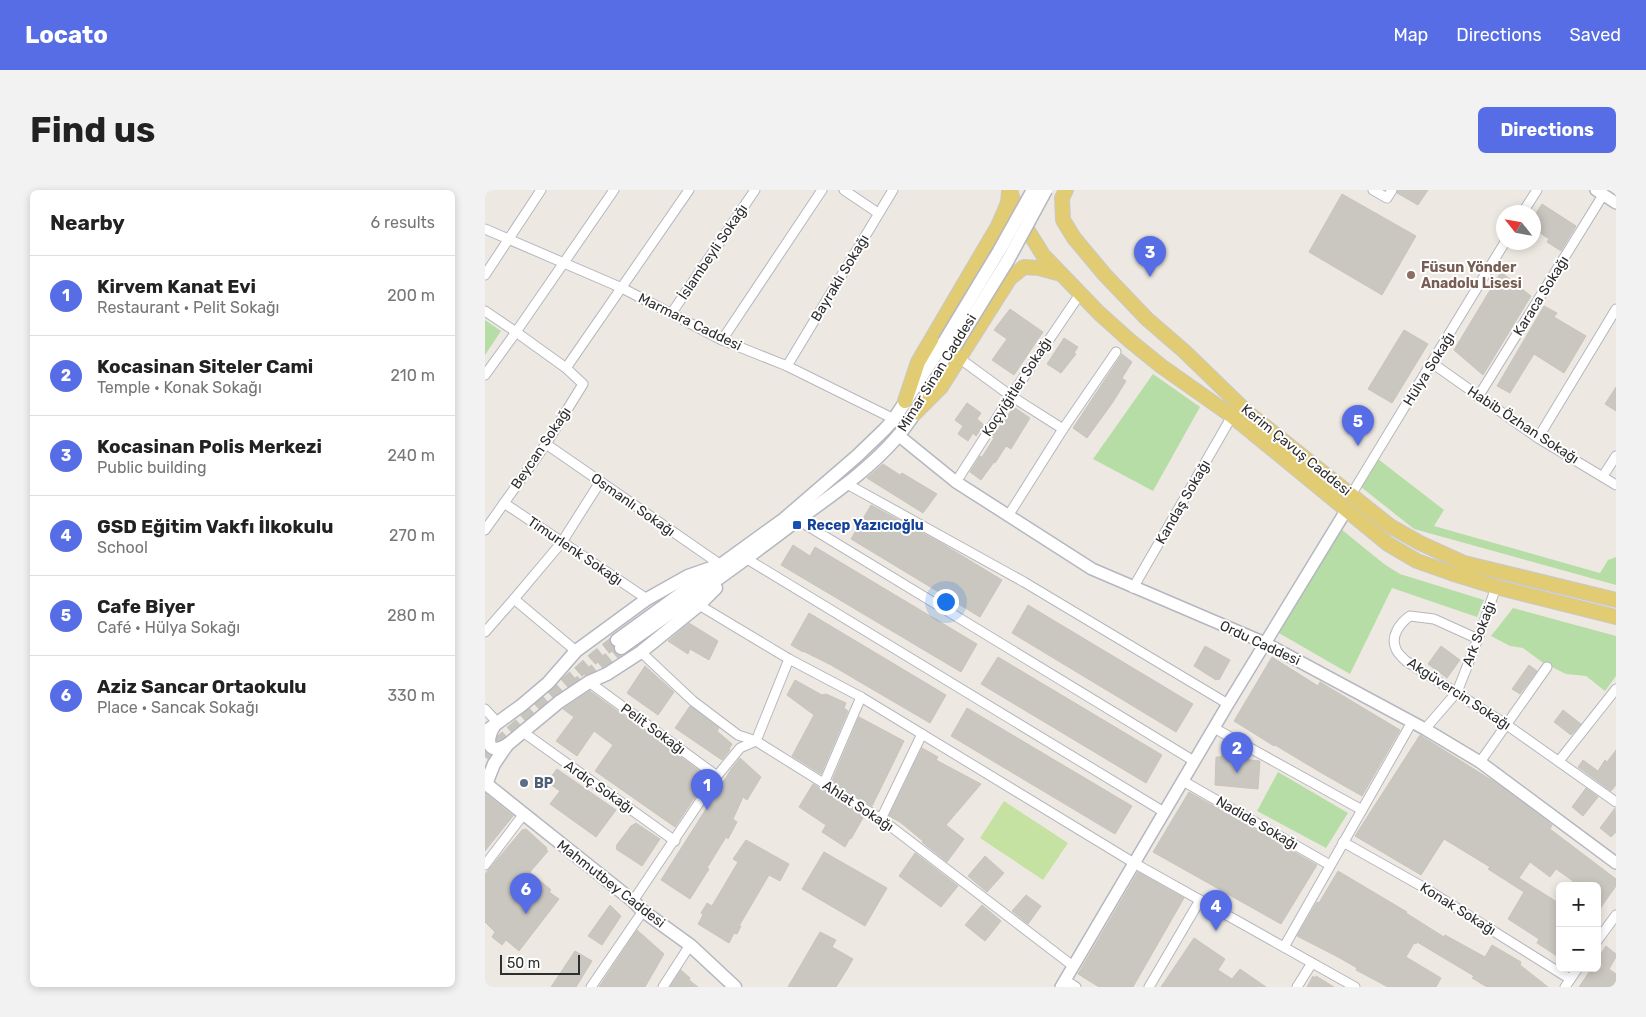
<!DOCTYPE html>
<html lang="en">
<head>
<meta charset="utf-8">
<style>
  :root { --surface:#fff; --page:#f2f2f2; --text:#222; --muted:#767676; --line:#e0e0e0; --accent:#576de6 }
  body { margin:0; font-family:Rubik,sans-serif; background:var(--page); color:var(--text) }
  .controls { position:absolute; right:15px; bottom:15px; display:grid; overflow:hidden; border-radius:8px; box-shadow:0 2px 8px #0003 }
  .controls button { width:45px; height:45px; display:grid; place-items:center; padding:0; border:0; border-bottom:1px solid var(--line); background:var(--surface); color:var(--text); font:25px sans-serif }
  .compass { position:absolute; left:1011px; top:15px; width:45px; height:45px; border-radius:50%; background:var(--surface); box-shadow:0 2px 8px #0003; rotate:301deg }
  .scale { position:absolute; left:15px; bottom:12px; width:80px; box-sizing:border-box; padding-left:5px; border:2px solid #2e2e2e; border-top:0; font-size:14px; line-height:18px; white-space:nowrap; color:#2e2e2e; -webkit-text-stroke:4px #fff; paint-order:stroke }
  .you { position:absolute; left:460px; top:411px; width:18px; height:18px; margin:-12px; border:4px solid #fff; border-radius:50%; background:#1a73e8; box-shadow:0 0 0 8px #1a73e833 }
  .badge { display:grid; place-items:center; width:32px; height:32px; border-radius:50%; background:var(--accent); color:#fff; font-size:16px; font-weight:700 }
  .pin { position:absolute; translate:-50% -41px; filter:drop-shadow(0 1px 2px #0008) }
  .pin::after { content:''; position:absolute; top:26px; width:18px; height:15px; background:inherit; clip-path:polygon(0 0,100% 0,50% 100%) }
  .list { margin:0; padding:0; list-style:none }
  h2 { display:flex; justify-content:space-between; align-items:center; height:65px; margin:0; padding:0 20px; font-size:21px }
  h2 small { font-size:16px; font-weight:400; color:var(--muted) }
  .list li { display:grid; grid-template-columns:32px 1fr auto; gap:15px; align-items:center; box-sizing:border-box; height:80px; padding:0 20px; border-top:1px solid var(--line) }
  .list b { display:block; font-size:19px; white-space:nowrap }
  .list p { margin:0; font-size:16px; white-space:nowrap; color:var(--muted) }
  .list em { font-size:16px; font-style:normal; color:var(--muted) }
  .map { position:relative; flex:none; width:1131px; height:797px; overflow:hidden; border-radius:8px }
  header { display:flex; align-items:center; gap:30px; box-sizing:border-box; height:70px; padding:0 25px; background:var(--accent); color:#fff }
  header strong { font-size:24px }
  nav { display:flex; gap:28px; margin-inline-start:auto; font-size:18px }
  .intro { display:flex; align-items:center; justify-content:space-between; box-sizing:border-box; height:120px; padding:0 30px }
  h1 { margin:0; font-size:35px }
  .button { padding:12px 22px; border-radius:8px; background:var(--accent); color:#fff; font-size:18px; font-weight:700 }
  main { display:flex; gap:30px; padding:0 30px }
  aside { flex:1; background:var(--surface); border-radius:8px; box-shadow:0 2px 8px #0003 }
  .map>svg:first-child { display:block }
  .green { fill:#b7dda6 }
  .pitch { fill:#c5e2a3 }
  .building { fill:#cac7c0; stroke:#c9c5bc }
  .lines { fill:none; stroke-linecap:round; stroke-linejoin:round }
  .secondary-tunnel { stroke:#c7c4be; stroke-width:12; stroke-dasharray:12 6; stroke-linecap:butt }
  .minor-casing { stroke:#b5b7c0; stroke-width:11 }
  .tertiary-casing { stroke:#b5b7c0; stroke-width:14 }
  .secondary-casing { stroke:#b5b7c0; stroke-width:15 }
  .primary-casing { stroke:#c9c9c9; stroke-width:16 }
  .minor { stroke:#fff; stroke-width:9 }
  .tertiary { stroke:#fff; stroke-width:11 }
  .secondary { stroke:#fff; stroke-width:12 }
  .primary { stroke:#e1cb73; stroke-width:14 }
  .secondary-bridge-casing { stroke:#b5b7c0; stroke-width:15; stroke-linecap:butt }
  .secondary-bridge { stroke:#fff; stroke-width:12 }
  .education-dot { fill:#8d6e63; stroke:#fff; stroke-width:2 }
  .transit-dot { fill:#1a4fb4; stroke:#fff; stroke-width:2 }
  .service-dot { fill:#5c6f8a; stroke:#fff; stroke-width:2 }
  .labels { text-anchor:middle; dominant-baseline:central; stroke-width:4; stroke-linejoin:round; paint-order:stroke }
  .street-label { font-size:14px; fill:#2e2e2e; stroke:#fff }
  .education-label { font-size:14px; font-weight:bold; fill:#785e54; stroke:#fff; text-anchor:start }
  .transit-label { font-size:14px; font-weight:bold; fill:#164399; stroke:#fff; text-anchor:start }
  .service-label { font-size:14px; font-weight:bold; fill:#4e5e75; stroke:#fff; text-anchor:start }
</style>
</head>
<body>
<header>
<strong>Locato</strong>
<nav><a>Map</a><a>Directions</a><a>Saved</a></nav>
</header>
<div class="intro"><h1>Find us</h1><a class="button">Directions</a></div>
<main>
<aside>
<h2>Nearby<small>6 results</small></h2>
<ul class="list">
<li><span class="badge">1</span><div><b>Kirvem Kanat Evi</b><p>Restaurant · Pelit Sokağı</p></div><em>200 m</em></li>
<li><span class="badge">2</span><div><b>Kocasinan Siteler Cami</b><p>Temple · Konak Sokağı</p></div><em>210 m</em></li>
<li><span class="badge">3</span><div><b>Kocasinan Polis Merkezi</b><p>Public building</p></div><em>240 m</em></li>
<li><span class="badge">4</span><div><b>GSD Eğitim Vakfı İlkokulu</b><p>School</p></div><em>270 m</em></li>
<li><span class="badge">5</span><div><b>Cafe Biyer</b><p>Café · Hülya Sokağı</p></div><em>280 m</em></li>
<li><span class="badge">6</span><div><b>Aziz Sancar Ortaokulu</b><p>Place · Sancak Sokağı</p></div><em>330 m</em></li>
</ul>
</aside>
<div class="map">
<svg width="1131" height="797" viewBox="0 0 1131 797">
  <rect width="100%" height="100%" fill="#ede9e2"/>
  <g class="green">
    <path d="M0,130L16,141L0,165Z"/>
    <path d="M668,184L715,217L668,301L608,269Z"/>
    <path d="M893,269L959,320L949,336L1115,383L1123,370L1131,367V395L929,339L876,297Z"/>
    <path d="M856,339L899,374L915,384L999,410L992,427L907,398L865,484L792,442Z"/>
    <path d="M1028,418L1131,446V486L1120,501L1101,486L1081,484L1057,472L1038,458L1025,456L1006,446Z"/>
    <path d="M793,582L863,623L841,658L772,621Z"/>
  </g>
  <path class="pitch" d="M519,611L583,653L558,690L495,648Z"/>
  <g class="building">
    <path d="M913,0H943L933,15L912,3Z"/>
    <path d="M857,4L931,46L897,105L824,62Z"/>
    <path d="M1057,14L1091,36L1076,61L1062,52L1064,49L1048,38V28Z"/>
    <path d="M1016,82L1046,106L998,185L969,160Z"/>
    <path d="M1059,116L1072,123L1069,127L1101,146L1079,183L1049,164L1025,203L1012,196Z"/>
    <path d="M525,119L558,142L529,185L507,170L522,149L509,140Z"/>
    <path d="M919,140L943,154L907,213L883,199Z"/>
    <path d="M579,148L593,157L589,163L591,164L576,183L562,174Z"/>
    <path d="M637,164L647,172L637,188L641,191L628,212L602,248L588,238Z"/>
    <path d="M1131,197V221L1120,214Z"/>
    <path d="M482,213L496,223L492,229L499,235L491,246L488,243L483,251L473,244L478,236L470,230Z"/>
    <path d="M529,217L545,228L526,259L521,256L510,273L509,272L496,290L485,282L495,266L497,267L509,248L507,247Z"/>
    <path d="M398,274L415,285L417,283L452,304L438,323L382,288Z"/>
    <path d="M386,315L456,353L517,390L495,427L366,349Z"/>
    <path d="M308,355L325,366L330,357L492,454L476,482L296,375Z"/>
    <path d="M543,415L708,514L691,542L527,443Z"/>
    <path d="M324,423L461,505L445,533L346,475L318,461V462L306,455Z"/>
    <path d="M204,433L233,451L224,470L205,459L203,464L183,451Z"/>
    <path d="M720,456L745,470L734,490L732,489L731,490L709,476Z"/>
    <path d="M956,456L975,470L962,488L943,474Z"/>
    <path d="M513,467L677,565L661,593L496,494Z"/>
    <path d="M787,467L833,496L835,492L915,540L877,606L835,582L790,555L789,556L749,531Z"/>
    <path d="M1044,475L1052,481L1035,504L1027,499Z"/>
    <path d="M160,476L189,502L173,525L142,503Z"/>
    <path d="M310,490L337,505L341,504L361,513L359,518L363,521L336,584L307,566L329,525L302,505Z"/>
    <path d="M105,501L223,587L190,637L110,581L128,555L109,541L92,566L71,551L89,527L78,519Z"/>
    <path d="M205,516L234,538L232,541L247,554L244,559L245,560L237,570L190,538Z"/>
    <path d="M482,518L647,616L630,644L466,546Z"/>
    <path d="M1078,520L1096,534L1086,545L1069,532Z"/>
    <path d="M374,527L419,551L387,616L347,591Z"/>
    <path d="M935,545L1011,593L1067,635L1065,639L1131,689V696L1112,723V696H1086L1088,691L1071,679L1065,687L1045,672L1034,688L1072,712L1070,716L1075,719V768L1052,753L1054,749L1023,729L1039,702L1003,679L1005,677L959,649L936,685L870,646Z"/>
    <path d="M437,558L453,567L451,570L496,594L461,635L479,649L462,672L437,652L438,651L415,632L404,626Z"/>
    <path d="M1131,560V595L1126,601L1093,577L1098,570L1113,581L1120,570L1122,572Z"/>
    <path d="M737,562L748,563V568L775,571L773,599L730,595L731,567H736Z"/>
    <path d="M255,568L276,587L262,610L258,607L248,629L252,632L243,649L241,647L222,678L224,679L205,709L176,690L247,578Z"/>
    <path d="M72,579L131,620L111,647L65,614L75,601L62,592Z"/>
    <path d="M328,594L379,626L366,649L365,648L360,657L337,642L341,635L314,617Z"/>
    <path d="M1101,598L1113,607L1098,626L1087,617Z"/>
    <path d="M704,602L832,675L796,734L668,662Z"/>
    <path d="M0,603L28,626L0,661Z"/>
    <path d="M1130,618L1131,642L1126,647L1115,638Z"/>
    <path d="M151,633L175,649L157,676L131,659L132,657L131,656L146,636Z"/>
    <path d="M38,639L39,640L41,639L62,658L61,660L63,661L45,682L66,700L64,702L74,709L34,761L21,750L17,755L7,747L10,742L0,732V684Z"/>
    <path d="M261,650L304,674L295,691L284,685L254,736H256L252,744L249,743L244,753L213,734L218,725L216,723L222,713L227,716L253,672L248,669Z"/>
    <path d="M339,662L402,698L380,736L317,699Z"/>
    <path d="M430,663L473,696L456,717L414,686Z"/>
    <path d="M500,666L519,683L502,702L483,686Z"/>
    <path d="M853,681L922,722L921,723L959,747L960,745L1000,767L1007,755L1036,772L1035,775L1063,797H1002L987,788L989,786L932,752L931,754L929,753L921,767L956,788L951,797H903L871,780L872,778L853,767L812,746L832,712L834,713Z"/>
    <path d="M653,682L699,708L648,797H614L593,784Z"/>
    <path d="M541,705L556,716L543,734L527,721Z"/>
    <path d="M125,715L136,726L117,755L103,746Z"/>
    <path d="M497,715L516,731L500,751L480,735Z"/>
    <path d="M152,740L179,764L160,797H114Z"/>
    <path d="M335,742L351,750L347,757L368,769L361,781L351,797H303Z"/>
    <path d="M709,748L740,769L733,780L747,789L755,779L781,797H676Z"/>
    <path d="M1121,756L1131,764V767L1124,779L1131,784V797H1094L1107,778H1112V770Z"/>
    <path d="M90,761L107,771L91,797H66Z"/>
    <path d="M196,780L205,788L204,790L213,797H185Z"/>
    <path d="M828,786L830,788L831,786L849,797H822Z"/>
  </g>
  <g class="lines">
    <g class="secondary-tunnel">
      <path d="M87,498L136,458"/>
      <path d="M0,567L13,553L109,468L132,450"/>
    </g>
    <defs>
      <g id="minor">
        <path d="M359,0L393,23"/>
        <path d="M888,0L902,8L907,0"/>
        <path d="M1038,22L1052,0"/>
        <path d="M0,39L137,98L237,150L302,176L409,229"/>
        <path d="M0,85L56,0"/>
        <path d="M0,121L31,142L129,0"/>
        <path d="M186,124L270,0"/>
        <path d="M237,150L337,0"/>
        <path d="M474,168L526,206L578,239"/>
        <path d="M947,173L1053,248L1131,295"/>
        <path d="M302,176L408,0"/>
        <path d="M81,178L204,0"/>
        <path d="M0,185L31,142L81,178L98,194L61,254L0,340"/>
        <path d="M993,207L1118,5"/>
        <path d="M1053,248L1131,119"/>
        <path d="M61,254L236,375"/>
        <path d="M1118,286L1131,266"/>
        <path d="M471,292L526,206L595,104"/>
        <path d="M362,294L539,392L743,514"/>
        <path d="M866,305L1020,52"/>
        <path d="M19,313L162,409"/>
        <path d="M523,326L578,239L631,162"/>
        <path d="M313,330L709,571"/>
        <path d="M262,369L679,622"/>
        <path d="M648,398L747,226"/>
        <path d="M29,409L91,461"/>
        <path d="M214,415L304,469L376,507L649,673L870,797"/>
        <path d="M0,442L29,409L77,352L115,292"/>
        <path d="M993,449L949,429L925,426C915,433 905,446 911,459C912,463 918,468 921,471L1022,535L1131,612"/>
        <path d="M156,462L208,511L253,545L271,551L396,629L588,776"/>
        <path d="M104,492L232,586"/>
        <path d="M0,519L12,532"/>
        <path d="M729,538L877,620"/>
        <path d="M940,539L972,502L993,449L1011,397"/>
        <path d="M38,542L190,651"/>
        <path d="M1074,571L1131,499"/>
        <path d="M995,572L1062,477"/>
        <path d="M698,591L845,675"/>
        <path d="M339,593L376,507"/>
        <path d="M396,629L437,544"/>
        <path d="M858,652L938,697L1085,789"/>
        <path d="M0,675L38,625"/>
        <path d="M148,711L232,586L255,558L271,551L304,469"/>
        <path d="M1112,751L1131,725"/>
        <path d="M799,757L927,532"/>
        <path d="M580,790L591,797"/>
        <path d="M106,797L158,721"/>
        <path d="M178,797L205,755"/>
        <path d="M664,797L715,710"/>
        <path d="M812,797L827,773"/>
        <path d="M1080,797L1093,778"/>
      </g>
      <g id="tertiary">
        <path d="M1111,0L1131,13"/>
        <path d="M413,245L471,292L607,379L780,453L940,539L995,572L1131,673"/>
        <path d="M576,797L743,514L862,319"/>
      </g>
      <g id="secondary">
        <path d="M132,450L299,329L372,266L399,240L409,229L459,152"/>
        <path d="M136,458C195,416 254,375 311,331C347,305 384,280 413,246C435,219 452,187 470,156"/>
        <path d="M9,536C0,550 3,566 22,555"/>
        <path d="M0,542L37,515L63,493L91,461L162,409L203,386L226,378"/>
        <path d="M0,593L148,711L158,721L205,755L250,797"/>
        <path d="M2,595L3,589L9,574L22,555L74,512L104,492L122,484L156,462L214,415L231,398"/>
      </g>
      <g id="primary">
        <path d="M525,0L532,23L558,65L614,123L644,150L676,176L747,226L903,354L932,371L966,383L1011,397L1131,427"/>
        <path d="M581,0L577,8L578,30L589,48L620,85L662,129L699,161L762,222L905,336L935,353L979,373L1131,410"/>
        <path d="M420,211L433,172L513,36L523,13L524,1"/>
        <path d="M430,223L456,197L525,88L539,77L554,78L576,84"/>
      </g>
    </defs>
    <use href="#minor" class="minor-casing"/>
    <use href="#tertiary" class="tertiary-casing"/>
    <use href="#secondary" class="secondary-casing"/>
    <use href="#primary" class="primary-casing"/>
    <use href="#minor" class="minor"/>
    <use href="#tertiary" class="tertiary"/>
    <use href="#secondary" class="secondary"/>
    <use href="#primary" class="primary"/>
    <defs>
      <g id="secondary-bridge">
        <path d="M459,152L514,61L548,0"/>
        <path d="M470,156L523,70L561,0"/>
      </g>
    </defs>
    <use href="#secondary-bridge" class="secondary-bridge-casing"/>
    <use href="#secondary-bridge" class="secondary-bridge"/>
  </g>
  <circle class="education-dot" cx="926" cy="85" r="5"/>
  <rect class="transit-dot" x="307" y="330" width="10" height="10" rx="2.5"/>
  <circle class="service-dot" cx="39" cy="593" r="5"/>
  <g class="labels">
    <g class="street-label">
      <text transform="translate(228 62) rotate(-56)">İslambeyli Sokağı</text>
      <text transform="translate(355 88) rotate(-59)">Bayraklı Sokağı</text>
      <text transform="translate(1056 106) rotate(-58)">Karaca Sokağı</text>
      <text transform="translate(205 132) rotate(26)">Marmara Caddesi</text>
      <text transform="translate(944 179) rotate(-58)">Hülya Sokağı</text>
      <text transform="translate(452 183) rotate(-58)">Mimar Sinan Caddesi</text>
      <text transform="translate(532 197) rotate(-57)">Koçyiğitler Sokağı</text>
      <text transform="translate(1038 235) rotate(33)">Habib Özhan Sokağı</text>
      <text transform="translate(56 258) rotate(-56)">Beycan Sokağı</text>
      <text transform="translate(811 260) rotate(39)">Kerim Çavuş Caddesi</text>
      <text transform="translate(698 312) rotate(-60)">Kandaş Sokağı</text>
      <text transform="translate(148 315) rotate(35)">Osmanlı Sokağı</text>
      <text transform="translate(90 361) rotate(34)">Timurlenk Sokağı</text>
      <text transform="translate(994 444) rotate(-69)">Ark Sokağı</text>
      <text transform="translate(775 453) rotate(25)">Ordu Caddesi</text>
      <text transform="translate(974 504) rotate(33)">Akgüvercin Sokağı</text>
      <text transform="translate(168 539) rotate(36)">Pelit Sokağı</text>
      <text transform="translate(114 597) rotate(35)">Ardıç Sokağı</text>
      <text transform="translate(373 616) rotate(33)">Ahlat Sokağı</text>
      <text transform="translate(772 633) rotate(30)">Nadide Sokağı</text>
      <text transform="translate(126 694) rotate(38)">Mahmutbey Caddesi</text>
      <text transform="translate(973 719) rotate(32)">Konak Sokağı</text>
    </g>
    <g class="education-label">
      <text x="936" y="77">Füsun Yönder<tspan x="936" dy="16">Anadolu Lisesi</tspan></text>
    </g>
    <g class="transit-label">
      <text x="322" y="335">Recep Yazıcıoğlu</text>
    </g>
    <g class="service-label">
      <text x="49" y="593">BP</text>
    </g>
  </g>
</svg>
<div class="controls">
<button>+</button>
<button>−</button>
</div>
<svg class="compass" viewBox="-18 -18 36 36"><path d="M0-13l5 13h-10z" fill="#e53935"/><path d="M0 13l5-13h-10z" fill="#767676"/></svg>
<div class="scale">50 m</div>
<div class="you"></div>
<div class="pin badge" style="left:222px;top:620px">1</div>
<div class="pin badge" style="left:752px;top:583px">2</div>
<div class="pin badge" style="left:665px;top:87px">3</div>
<div class="pin badge" style="left:731px;top:741px">4</div>
<div class="pin badge" style="left:873px;top:256px">5</div>
<div class="pin badge" style="left:41px;top:724px">6</div>
</div>
</main>
</body>
</html>
